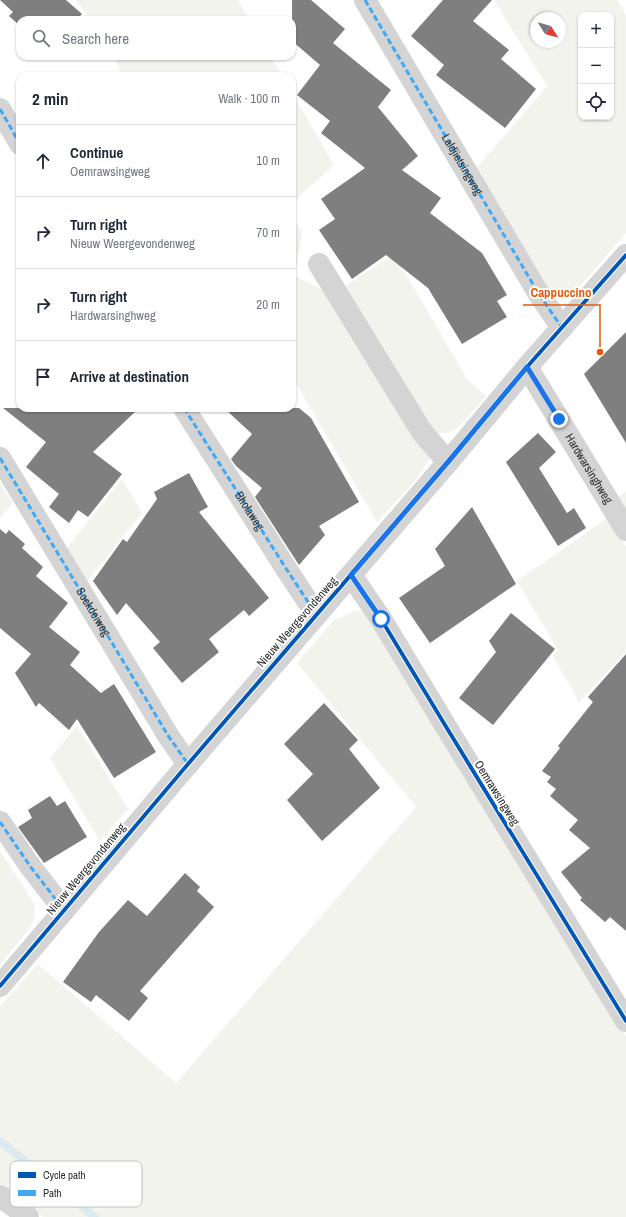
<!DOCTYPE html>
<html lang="en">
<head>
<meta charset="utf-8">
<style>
  :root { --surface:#fff; --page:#f2f2f3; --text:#1f2937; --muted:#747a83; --line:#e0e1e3 }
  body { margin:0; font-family:"Archivo Narrow",sans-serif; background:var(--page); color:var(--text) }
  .controls { position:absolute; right:12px; top:12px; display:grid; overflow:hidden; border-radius:8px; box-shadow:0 1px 3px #0004 }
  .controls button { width:36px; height:36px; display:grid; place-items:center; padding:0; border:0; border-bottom:1px solid var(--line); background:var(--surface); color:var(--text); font:20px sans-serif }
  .compass { position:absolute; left:530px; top:12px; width:36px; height:36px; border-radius:50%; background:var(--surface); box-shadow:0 1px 3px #0004; rotate:127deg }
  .stop { position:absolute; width:12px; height:12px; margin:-9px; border:3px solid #1a73e8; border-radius:50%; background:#fff }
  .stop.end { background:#1a73e8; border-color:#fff; box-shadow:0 1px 4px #0008 }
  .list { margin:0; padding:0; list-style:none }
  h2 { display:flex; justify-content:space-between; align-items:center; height:52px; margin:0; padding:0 16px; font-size:17px }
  h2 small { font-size:13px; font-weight:400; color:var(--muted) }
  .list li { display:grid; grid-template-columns:26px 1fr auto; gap:12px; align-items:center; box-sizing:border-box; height:72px; padding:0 16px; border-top:1px solid var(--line) }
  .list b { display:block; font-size:15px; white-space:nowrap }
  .list p { margin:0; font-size:13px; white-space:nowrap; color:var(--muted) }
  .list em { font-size:13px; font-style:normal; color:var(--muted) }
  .icon { flex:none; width:22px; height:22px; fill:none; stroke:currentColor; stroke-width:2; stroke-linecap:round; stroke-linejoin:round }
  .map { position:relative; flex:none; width:626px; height:1217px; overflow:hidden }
  .search { position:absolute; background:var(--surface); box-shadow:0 1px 3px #0004; left:16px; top:16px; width:280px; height:44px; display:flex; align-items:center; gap:10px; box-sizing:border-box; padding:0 14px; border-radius:12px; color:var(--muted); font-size:15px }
  .panel { position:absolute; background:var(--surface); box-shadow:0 1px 3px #0004; left:16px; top:72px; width:280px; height:340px; border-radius:12px }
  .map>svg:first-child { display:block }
  .green { fill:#f1f3ec; fill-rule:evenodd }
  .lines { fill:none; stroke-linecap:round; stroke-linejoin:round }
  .stream { stroke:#dbeaee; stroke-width:8 }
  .building { fill:#7f7f7f }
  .minor { stroke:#d4d4d4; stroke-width:22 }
  .quiet { stroke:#3fa9f5; stroke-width:3; stroke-dasharray:6 3; stroke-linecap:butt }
  .cycleway-casing { stroke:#fff; stroke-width:6 }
  .cycleway { stroke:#0057b8; stroke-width:4 }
  .route { stroke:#1a73e8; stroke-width:5 }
  .labels { text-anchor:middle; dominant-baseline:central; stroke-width:4; stroke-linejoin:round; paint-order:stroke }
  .street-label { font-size:12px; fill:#303030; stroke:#fff }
  .key { fill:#fff; stroke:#c1c1c1; stroke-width:1 }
  .key-label { font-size:11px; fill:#303030 }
  .leader { fill:none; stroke:#e8590c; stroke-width:1.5 }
  .callout-dot { fill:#e8590c; stroke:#fff; stroke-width:1.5 }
  .callout-label { font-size:13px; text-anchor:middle; font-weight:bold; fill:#e8590c; stroke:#fff; stroke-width:4; stroke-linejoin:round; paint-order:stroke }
</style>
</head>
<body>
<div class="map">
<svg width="626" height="1217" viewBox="0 0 626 1217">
  <rect width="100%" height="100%" fill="#fff"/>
  <g class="green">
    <path d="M76,0H238L249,20H90Z"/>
    <path d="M494,0H617L626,15V233L574,293L566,298L561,300L555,297L536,279L474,171L547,86ZM581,15H611V117H581ZM536,18H560V42H536Z"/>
    <path d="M114,56H270L282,76H122Z"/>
    <path d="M292,93L334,165L292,203Z"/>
    <path d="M292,218L302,231L295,276L331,294L431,451L429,460L414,482L377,522L292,376Z"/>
    <path d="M394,254L467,379L486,396L457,429L448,433H430L341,289Z"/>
    <path d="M122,479L142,513L81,589L63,553Z"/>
    <path d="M0,482L13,503L0,518Z"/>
    <path d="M626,491V511L618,498Z"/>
    <path d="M609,517L626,547V652L579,702L553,656L558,650L517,581Z"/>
    <path d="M358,610L369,615L387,642L626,1036V1217H43L0,1183V1006L38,964L176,1083L416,807L297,663L334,620Z"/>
    <path d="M77,726L128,809L100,841L50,758Z"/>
    <path d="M0,851L35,905L34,920L29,929L0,965Z"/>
  </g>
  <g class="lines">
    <path class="stream" d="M0,1141L95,1217"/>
  </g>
  <g class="building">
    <path d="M0,0H66L82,14L76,20H20V26L9,16L13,12Z"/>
    <path d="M292,0H311L345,29L333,43L391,90L378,107L418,156L402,170L441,198L430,213L482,253L507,295L497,301L507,317L462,344L428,288L386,255L352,279L319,230L335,219L321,199L365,168L321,133L330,121L297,95L320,65L292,41Z"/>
    <path d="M443,0H492L473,21L509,50L501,59L536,89L505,128L436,75L444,65L411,36Z"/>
    <path d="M626,332V443L584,374Z"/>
    <path d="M3,408H139L93,452L122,474L88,517L78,510L69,523L49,507L59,494L26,467L46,442Z"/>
    <path d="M224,408H299L311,418L359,502L319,526L325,535L299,565L255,497L262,488L236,466L231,459L252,434Z"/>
    <path d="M538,433L556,452L539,468L567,513L574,508L586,528L558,546L506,462Z"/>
    <path d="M189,473L208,507L199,512L269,598L249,616L244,610L209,639L219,652L182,683L153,648L160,642L126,603L117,615L93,581L123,539L127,542L157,499L154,492Z"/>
    <path d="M472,507L516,584L430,643L399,598L445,566L435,549Z"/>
    <path d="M0,529L6,534L9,530L25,544L22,548L43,567L36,576L68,603L49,627L80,652L70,665L101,693L114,684L156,752L114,778L77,719L69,730L39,703L36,707L15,673L31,654L0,628Z"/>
    <path d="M511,613L555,649L493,725L459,698L496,652L489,641Z"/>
    <path d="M626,654V931L610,917L605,922L580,900L582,898L561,872L590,848L569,830L578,820L550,796L556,789L547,782L551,777L542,771L560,748L558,746L593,702L588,697Z"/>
    <path d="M324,703L358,740L349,749L380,788L322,841L287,800L313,774L284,744Z"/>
    <path d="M50,796L57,806L65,801L87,837L44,863L18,827L32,818L28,810Z"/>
    <path d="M185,873L200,887L197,891L214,907L140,991L148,998L129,1021L96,995L91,1002L63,982L99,932L128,900L147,916Z"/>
  </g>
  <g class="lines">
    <g class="minor">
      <path d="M365,0L537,291L562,328"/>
      <path d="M0,109L20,144"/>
      <path d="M319,264L422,432L448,462"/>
      <path id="s1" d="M527,367L626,530"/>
      <path d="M184,408L287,570L316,614"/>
      <path d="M0,458L169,737L188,764"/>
      <path d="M351,575L381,619L445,725L626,1021"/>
      <path d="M0,822L30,866L64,910"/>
      <path d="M0,986L188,764L448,462L527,367L626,255"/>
      <path d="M0,1196L28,1217"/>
    </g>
    <g class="quiet">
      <path id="s2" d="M365,0L537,291L562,328"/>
      <path d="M0,109L20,144"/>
      <path id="s3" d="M184,408L287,570L316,614"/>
      <path id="s4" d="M0,458L169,737L188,764"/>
      <path d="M0,822L30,866L64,910"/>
    </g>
    <defs>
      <g id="cycleway">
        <path d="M351,575L381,619L445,725L626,1021"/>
        <path d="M0,986L188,764L448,462L527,367L626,255"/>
      </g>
    </defs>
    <use href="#cycleway" class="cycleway-casing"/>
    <use href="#cycleway" class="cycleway"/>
  </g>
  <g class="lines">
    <path class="route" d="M381,619L351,575L448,462L527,367L559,419"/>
  </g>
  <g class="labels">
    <g class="street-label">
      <text stroke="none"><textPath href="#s2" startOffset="191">Laldjietsingweg</textPath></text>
      <text stroke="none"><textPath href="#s1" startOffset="119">Hardwarsinghweg</textPath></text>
      <text stroke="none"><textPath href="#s3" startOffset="122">Bholaweg</textPath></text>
      <text stroke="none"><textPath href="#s4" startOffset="180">Soekdeiweg</textPath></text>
      <text transform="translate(297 622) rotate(-49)">Nieuw Weergevondenweg</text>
      <text transform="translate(497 793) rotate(58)">Oemrawsingweg</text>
      <text transform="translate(86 869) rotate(-50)">Nieuw Weergevondenweg</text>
    </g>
  </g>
  <rect x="10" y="1161" width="132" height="46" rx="6" class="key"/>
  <rect x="18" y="1172" width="18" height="6" fill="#0057b8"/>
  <rect x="18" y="1190" width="18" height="6" fill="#3fa9f5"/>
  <g class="key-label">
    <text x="43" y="1179">Cycle path</text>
    <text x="43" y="1197">Path</text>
  </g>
  <path class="leader" d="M600 352L600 305H523"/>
  <circle class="callout-dot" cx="600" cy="352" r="4"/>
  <g class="callout-label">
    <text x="561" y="297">Cappuccino</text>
  </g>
</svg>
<div class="controls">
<button>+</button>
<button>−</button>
<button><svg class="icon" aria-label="locate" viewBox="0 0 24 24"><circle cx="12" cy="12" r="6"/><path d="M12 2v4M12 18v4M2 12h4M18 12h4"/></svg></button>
</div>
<svg class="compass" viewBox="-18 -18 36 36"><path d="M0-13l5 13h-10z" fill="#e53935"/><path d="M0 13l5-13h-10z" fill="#747a83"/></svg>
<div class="stop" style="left:381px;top:619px"></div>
<div class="stop end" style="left:559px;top:419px"></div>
<div class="search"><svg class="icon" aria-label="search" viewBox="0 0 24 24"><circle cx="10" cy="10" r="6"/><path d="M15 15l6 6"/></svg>Search here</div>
<section class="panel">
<h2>2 min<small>Walk · 100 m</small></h2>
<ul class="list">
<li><svg class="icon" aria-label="ahead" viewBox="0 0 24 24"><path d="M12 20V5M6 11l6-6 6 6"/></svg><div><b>Continue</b><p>Oemrawsingweg</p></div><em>10 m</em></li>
<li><svg class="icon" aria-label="right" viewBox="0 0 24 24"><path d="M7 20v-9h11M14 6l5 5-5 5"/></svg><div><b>Turn right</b><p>Nieuw Weergevondenweg</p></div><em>70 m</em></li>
<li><svg class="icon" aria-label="right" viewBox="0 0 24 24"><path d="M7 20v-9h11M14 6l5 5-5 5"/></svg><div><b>Turn right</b><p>Hardwarsinghweg</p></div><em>20 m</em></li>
<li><svg class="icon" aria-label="arrive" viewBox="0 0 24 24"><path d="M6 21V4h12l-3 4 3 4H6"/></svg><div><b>Arrive at destination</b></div></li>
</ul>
</section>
</div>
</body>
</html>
